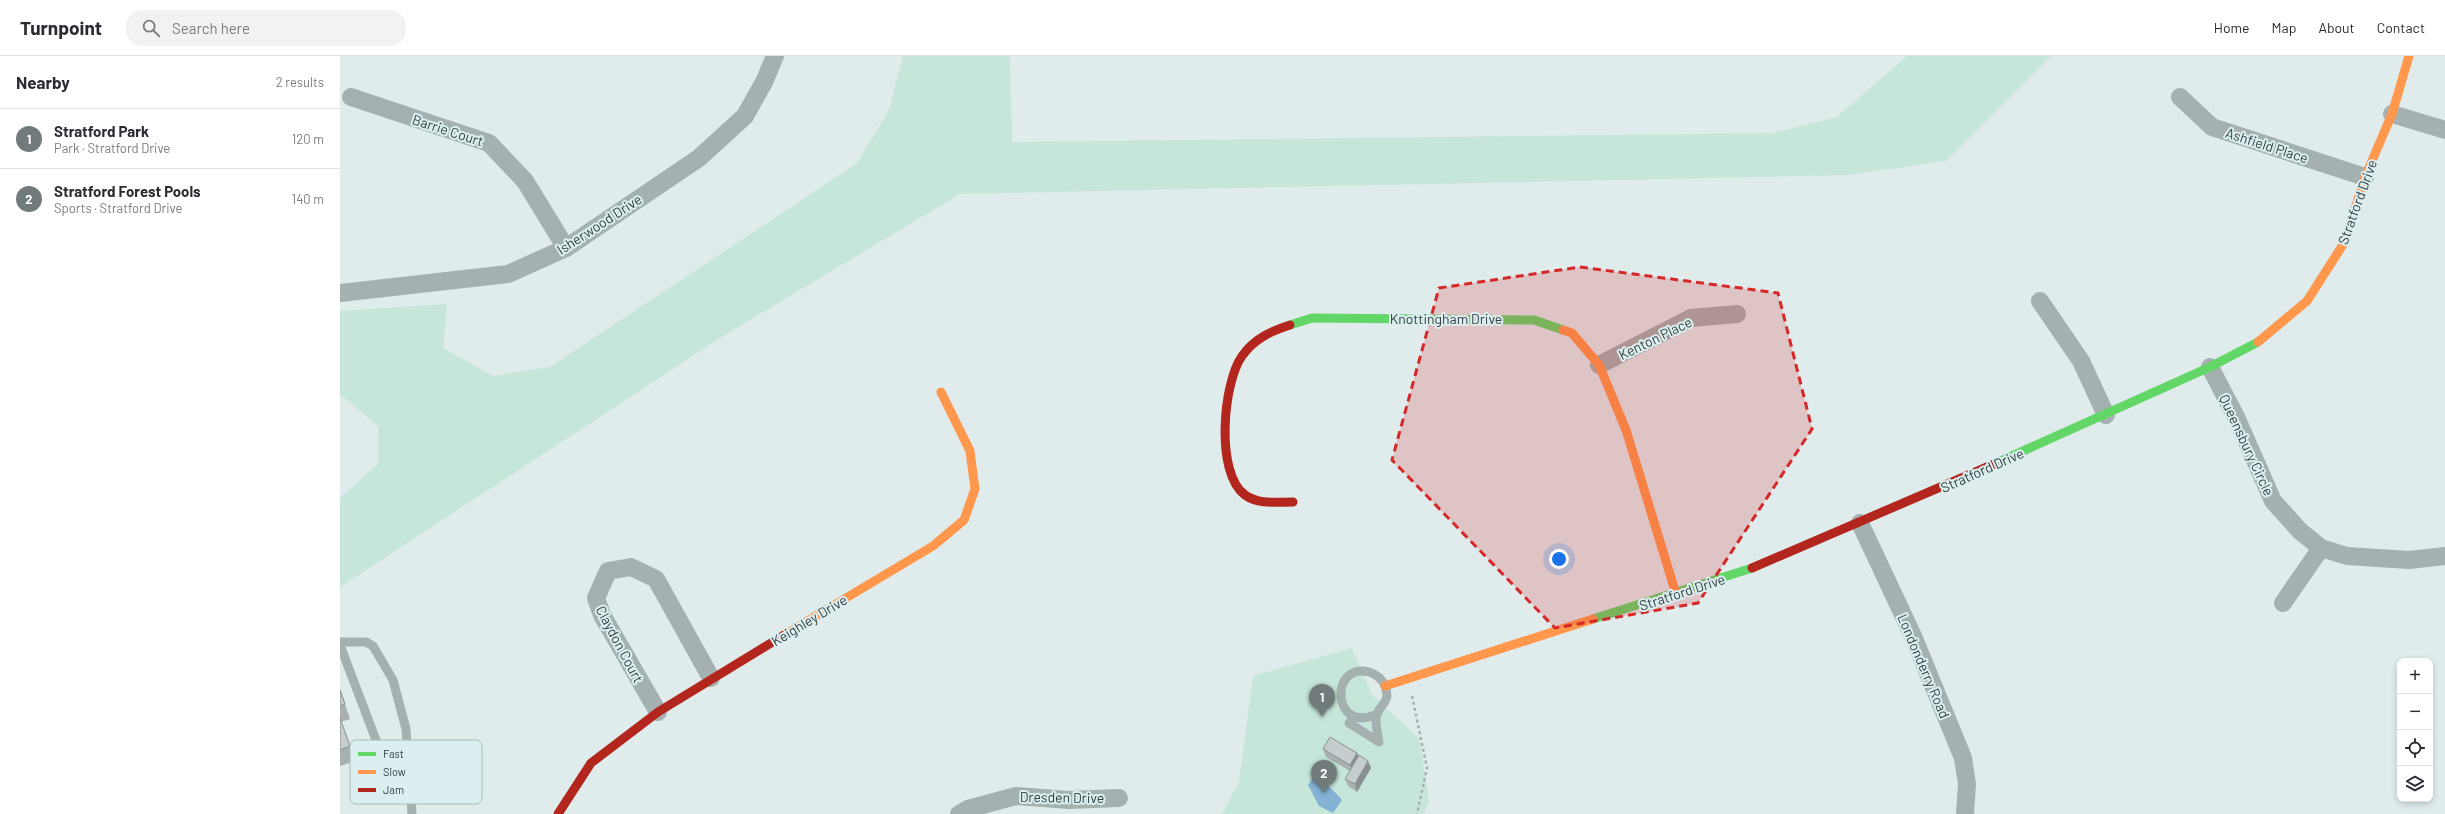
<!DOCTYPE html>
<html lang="en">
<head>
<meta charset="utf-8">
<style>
  :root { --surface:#fff; --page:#f2f2f3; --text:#2b2b33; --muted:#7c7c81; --line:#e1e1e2; --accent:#727b7c }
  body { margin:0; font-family:Barlow,sans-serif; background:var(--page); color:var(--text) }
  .controls { position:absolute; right:12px; bottom:12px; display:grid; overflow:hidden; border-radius:8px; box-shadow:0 2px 6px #0003 }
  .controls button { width:36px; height:36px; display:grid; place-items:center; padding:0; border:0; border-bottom:1px solid var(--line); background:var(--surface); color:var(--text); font:20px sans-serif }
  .you { position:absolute; left:1219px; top:503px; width:14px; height:14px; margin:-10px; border:3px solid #fff; border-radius:50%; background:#1a73e8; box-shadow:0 0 0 6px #1a73e833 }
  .badge { display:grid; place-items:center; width:26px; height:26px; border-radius:50%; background:var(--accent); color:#fff; font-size:13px; font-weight:700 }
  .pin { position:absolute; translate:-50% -33px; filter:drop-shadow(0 1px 2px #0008) }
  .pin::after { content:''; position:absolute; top:21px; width:14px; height:12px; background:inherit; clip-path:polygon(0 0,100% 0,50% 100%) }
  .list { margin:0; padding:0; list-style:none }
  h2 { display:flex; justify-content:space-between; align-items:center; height:52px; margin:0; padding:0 16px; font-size:17px }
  h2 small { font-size:13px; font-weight:400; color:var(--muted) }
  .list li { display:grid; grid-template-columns:26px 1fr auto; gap:12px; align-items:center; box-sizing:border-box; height:60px; padding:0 16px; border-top:1px solid var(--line) }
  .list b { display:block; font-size:15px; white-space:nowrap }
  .list p { margin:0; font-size:13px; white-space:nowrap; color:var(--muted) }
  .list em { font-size:13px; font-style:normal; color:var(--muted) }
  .icon { flex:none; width:22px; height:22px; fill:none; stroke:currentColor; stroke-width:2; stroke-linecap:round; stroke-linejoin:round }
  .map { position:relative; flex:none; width:2105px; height:758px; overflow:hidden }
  header { display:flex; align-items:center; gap:24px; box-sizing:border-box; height:56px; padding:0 20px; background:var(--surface); border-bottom:1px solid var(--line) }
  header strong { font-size:19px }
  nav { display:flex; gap:22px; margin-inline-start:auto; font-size:14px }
  .search { width:280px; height:36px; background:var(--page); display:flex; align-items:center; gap:10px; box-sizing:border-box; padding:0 14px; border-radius:16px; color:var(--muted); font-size:15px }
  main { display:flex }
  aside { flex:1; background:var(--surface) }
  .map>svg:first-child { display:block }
  .green { fill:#c5e6d8 }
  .water { fill:#84b2d5 }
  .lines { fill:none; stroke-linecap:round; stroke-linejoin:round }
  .path { stroke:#a4b0b0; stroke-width:2.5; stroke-dasharray:3 3; stroke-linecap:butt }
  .lane { stroke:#a4b1b0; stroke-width:9 }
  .street { stroke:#a4b1b0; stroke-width:18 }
  .fast { stroke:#63d668; stroke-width:9 }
  .slow { stroke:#ff974d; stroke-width:9 }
  .jam { stroke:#b3261e; stroke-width:9 }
  .wall { fill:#a9b0b2 }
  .shaded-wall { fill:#8a9091 }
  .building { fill:#c5cdcf; stroke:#8a9091 }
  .marked { fill:#d62828; fill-opacity:0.2; stroke:#d62828; stroke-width:3; stroke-dasharray:8 5; stroke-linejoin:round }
  .labels { text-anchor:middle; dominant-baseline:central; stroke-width:4; stroke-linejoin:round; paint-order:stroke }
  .street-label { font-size:14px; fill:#363e3f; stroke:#dbeff1 }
  .key { fill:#dbeff1; stroke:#aababc; stroke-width:1 }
  .key-label { font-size:11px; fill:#363e3f }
</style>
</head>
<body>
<header>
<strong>Turnpoint</strong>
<div class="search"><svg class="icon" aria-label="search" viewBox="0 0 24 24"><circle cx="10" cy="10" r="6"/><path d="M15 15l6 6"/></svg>Search here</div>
<nav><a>Home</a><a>Map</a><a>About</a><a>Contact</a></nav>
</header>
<main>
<aside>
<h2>Nearby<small>2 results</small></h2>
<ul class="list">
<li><span class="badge">1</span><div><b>Stratford Park</b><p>Park · Stratford Drive</p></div><em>120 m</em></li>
<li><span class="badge">2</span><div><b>Stratford Forest Pools</b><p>Sports · Stratford Drive</p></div><em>140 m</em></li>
</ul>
</aside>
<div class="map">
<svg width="2105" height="758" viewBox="0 0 2105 758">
  <rect width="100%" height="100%" fill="#e0ebec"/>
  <g class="green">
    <path d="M563,0H670L672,86L1433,77L1497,61L1567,0H1711L1606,105L1508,119L620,138L388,277L0,531V442L38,408V370L0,338V255L107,248L103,292L153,320L210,311L517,107L549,54Z"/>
    <path d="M1012,592L1033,640L1079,682L1089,745L1083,758H882L899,726L913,620Z"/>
  </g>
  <path class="water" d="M987,714L996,717L988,729L1002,744L993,757L979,750L968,729L977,715Z"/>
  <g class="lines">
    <path class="path" d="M1072,640L1087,712L1077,758"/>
    <g class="lane">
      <path d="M0,586H26L33,590L53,624L66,673L72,758"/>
      <path d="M0,589L39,692L44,697L68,699"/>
      <path d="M1014,660L1009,667L1039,686C1038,679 1034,664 1037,658C1041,647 1051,646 1045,630C1042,623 1036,618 1029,616C989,606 992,679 1037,658"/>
    </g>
    <g class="street">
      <path d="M11,41L149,87L185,125L226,192"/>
      <path d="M1840,41L1872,71L2025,121"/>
      <path d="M2052,58L2105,74"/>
      <path d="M0,237L168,218L226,192L359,102L405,60L424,26L435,0"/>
      <path d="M1700,245L1741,305L1766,359"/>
      <path d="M1259,309L1351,262L1397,258"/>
      <path d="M1870,311L1897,363L1933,445L1960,475L1981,492L2007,500L2069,504L2105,500"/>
      <path d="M1520,467L1573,580L1623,702L1627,728L1625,758"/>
      <path d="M1943,547L1981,492"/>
      <path d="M318,656L262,559L256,542L268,515L291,511L316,523L371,622"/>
      <path d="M619,758L628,753L676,740L729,744L779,742"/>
    </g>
    <g class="fast">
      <path d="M950,269L972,262L1194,264L1223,274"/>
      <path d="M1654,408L1870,311L1918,286"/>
      <path d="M1253,563L1412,512"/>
    </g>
    <g class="slow">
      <path d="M1223,274L1232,277L1259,309L1286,374L1336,538"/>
      <path d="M1918,286L1967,245L2004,187L2025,121L2052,58L2069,0"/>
      <path d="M444,579L593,490L624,464L635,433L630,395L601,336"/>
      <path d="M1045,630L1253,563"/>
    </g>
    <g class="jam">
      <path d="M950,269C931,275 914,283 902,300C883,327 875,417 905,439C919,449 937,446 953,446"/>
      <path d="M1412,512L1654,408"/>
      <path d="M218,758L251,707L318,656L444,579"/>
    </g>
  </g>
  <g class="wall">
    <path d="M0,633L10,663L1,666L15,705L0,710Z"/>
    <path d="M983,693L1017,697L1018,700L1028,705L1031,712L1017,736L1008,730L1005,723L1010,715L986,701Z"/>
  </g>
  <g class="shaded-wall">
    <path d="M1017,697L1020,704L1013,716L1010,709Z"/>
    <path d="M1028,705L1031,712L1017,736L1015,728Z"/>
  </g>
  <g class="building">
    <path d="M0,634L5,648L0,650Z"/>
    <path d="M0,662L10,690L0,694Z"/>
    <path d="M990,681L1017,697L1010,709L983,693Z"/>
    <path d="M1019,699L1028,705L1015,728L1005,723Z"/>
  </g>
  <path class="marked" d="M1240,211L1438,237L1472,373L1358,547L1215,572L1052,404L1099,232Z"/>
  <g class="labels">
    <g class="street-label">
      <text transform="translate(108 74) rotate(18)">Barrie Court</text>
      <text transform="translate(1927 89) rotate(18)">Ashfield Place</text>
      <text transform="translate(2017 146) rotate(-70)">Stratford Drive</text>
      <text transform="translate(259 168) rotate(-33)">Isherwood Drive</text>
      <text x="1106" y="262">Knottingham Drive</text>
      <text transform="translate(1315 282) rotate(-26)">Kenton Place</text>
      <text transform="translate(1907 389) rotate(65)">Queensbury Circle</text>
      <text transform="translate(1642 414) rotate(-24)">Stratford Drive</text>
      <text transform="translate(1342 536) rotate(-18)">Stratford Drive</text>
      <text transform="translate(469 564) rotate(-31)">Keighley Drive</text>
      <text transform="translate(280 588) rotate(62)">Claydon Court</text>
      <text transform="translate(1584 610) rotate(67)">Londonderry Road</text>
      <text transform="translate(722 741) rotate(1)">Dresden Drive</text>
    </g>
  </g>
  <rect x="10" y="684" width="132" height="64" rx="6" class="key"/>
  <rect x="18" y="696" width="18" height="4" fill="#63d668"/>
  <rect x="18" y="714" width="18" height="4" fill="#ff974d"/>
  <rect x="18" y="732" width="18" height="4" fill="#b3261e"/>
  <g class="key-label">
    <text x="43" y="702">Fast</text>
    <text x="43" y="720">Slow</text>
    <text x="43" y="738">Jam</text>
  </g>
</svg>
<div class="controls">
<button>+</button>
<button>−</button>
<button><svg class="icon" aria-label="locate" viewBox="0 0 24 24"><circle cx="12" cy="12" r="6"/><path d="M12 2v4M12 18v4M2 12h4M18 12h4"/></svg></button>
<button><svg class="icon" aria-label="layers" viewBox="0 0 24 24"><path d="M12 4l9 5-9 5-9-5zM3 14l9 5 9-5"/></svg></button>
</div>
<div class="you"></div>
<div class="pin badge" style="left:982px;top:661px">1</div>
<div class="pin badge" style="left:984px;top:737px">2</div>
</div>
</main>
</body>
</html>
